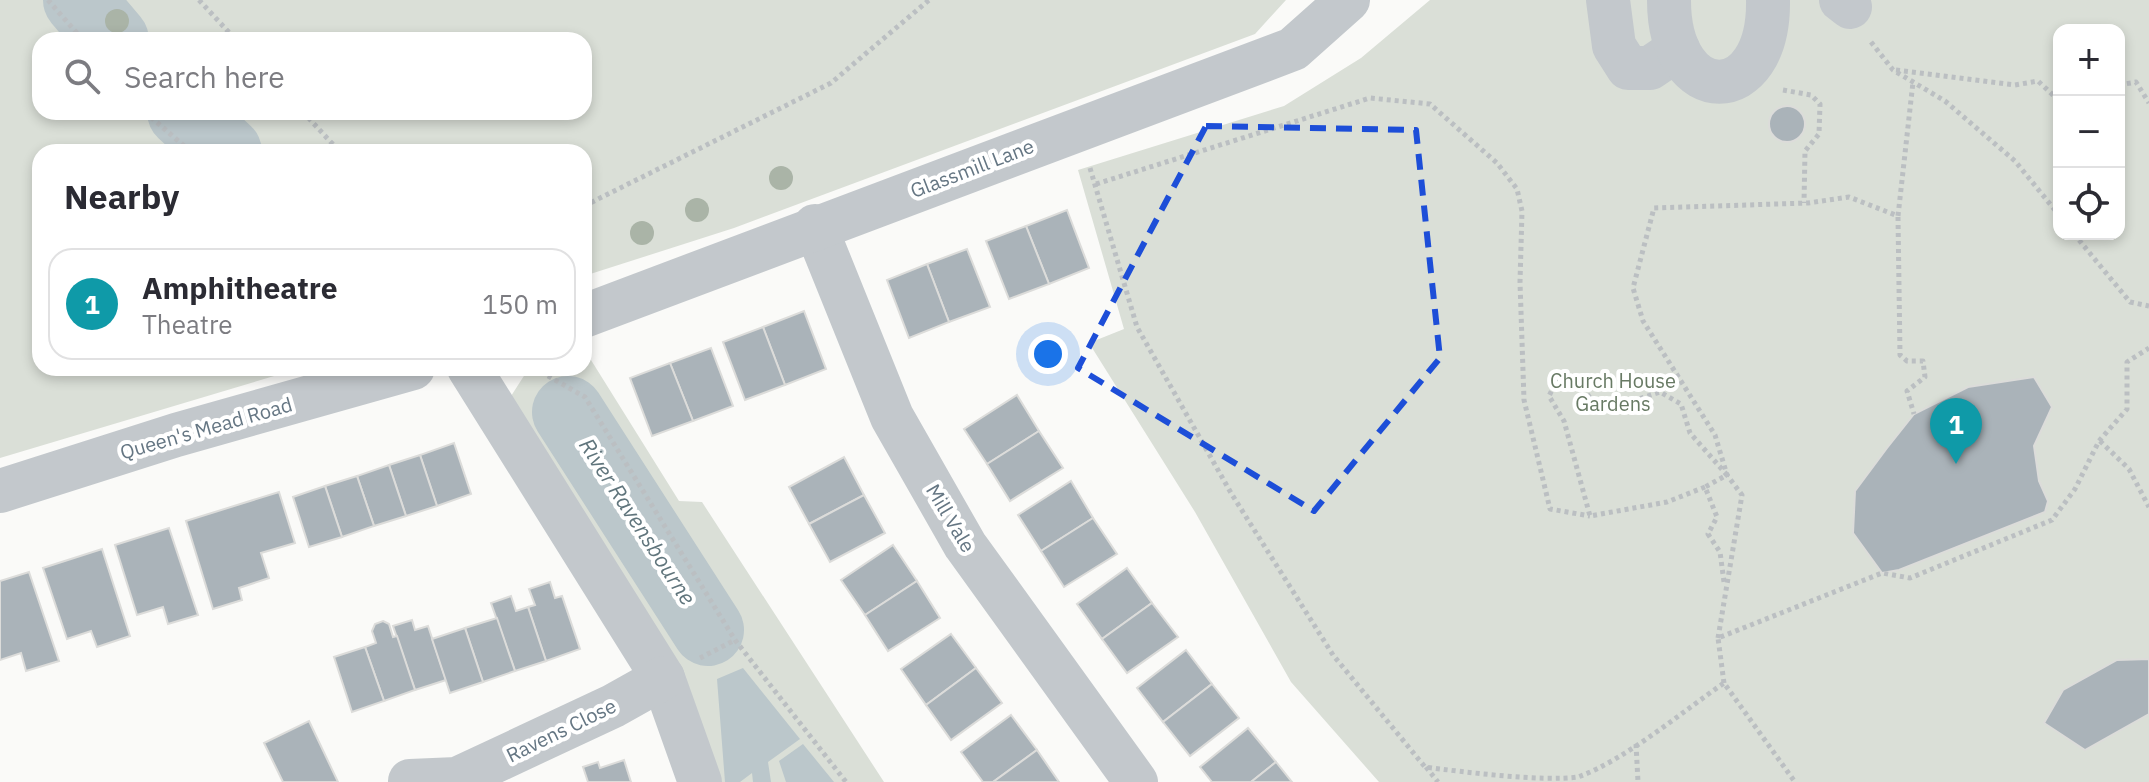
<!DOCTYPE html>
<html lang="en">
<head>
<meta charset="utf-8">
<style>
  :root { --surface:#fff; --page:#f2f2f3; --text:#2b2b33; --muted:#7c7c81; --line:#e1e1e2; --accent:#e4572e }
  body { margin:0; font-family:"IBM Plex Sans",sans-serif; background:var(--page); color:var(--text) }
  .controls { position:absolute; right:24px; top:24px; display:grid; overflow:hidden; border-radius:16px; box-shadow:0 4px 12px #0003 }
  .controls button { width:72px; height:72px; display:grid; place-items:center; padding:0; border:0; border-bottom:2px solid var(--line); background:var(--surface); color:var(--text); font:40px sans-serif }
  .you { position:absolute; left:1048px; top:354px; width:28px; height:28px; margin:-20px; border:6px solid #fff; border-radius:50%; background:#1a73e8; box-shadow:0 0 0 12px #1a73e833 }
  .badge { display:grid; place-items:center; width:52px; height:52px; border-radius:50%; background:var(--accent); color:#fff; font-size:26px; font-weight:700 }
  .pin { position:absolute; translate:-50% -66px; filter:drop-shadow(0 2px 4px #0008) }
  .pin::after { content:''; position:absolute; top:42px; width:28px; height:24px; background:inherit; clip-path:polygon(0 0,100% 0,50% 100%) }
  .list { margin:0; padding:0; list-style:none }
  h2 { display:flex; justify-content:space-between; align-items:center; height:104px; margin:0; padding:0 32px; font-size:34px }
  h2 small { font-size:26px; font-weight:400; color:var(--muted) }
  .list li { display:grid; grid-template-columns:52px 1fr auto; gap:24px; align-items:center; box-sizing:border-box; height:112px; margin:0 16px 16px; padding:0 16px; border:2px solid var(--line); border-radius:24px }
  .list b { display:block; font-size:30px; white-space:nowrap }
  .list p { margin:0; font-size:26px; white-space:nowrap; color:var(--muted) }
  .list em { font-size:26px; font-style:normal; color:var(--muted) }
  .icon { flex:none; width:44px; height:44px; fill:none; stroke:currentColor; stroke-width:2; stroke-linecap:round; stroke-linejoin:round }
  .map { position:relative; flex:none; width:2149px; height:782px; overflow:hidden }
  .search { position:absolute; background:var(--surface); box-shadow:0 4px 12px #0003; left:32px; top:32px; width:560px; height:88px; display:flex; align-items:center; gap:20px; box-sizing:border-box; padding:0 28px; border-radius:24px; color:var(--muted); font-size:30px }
  .panel { position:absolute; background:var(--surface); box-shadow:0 4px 12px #0003; left:32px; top:144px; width:560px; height:232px; border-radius:24px }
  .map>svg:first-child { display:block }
  .green { fill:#dadfd7; fill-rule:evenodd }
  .water { fill:#bbc7cb }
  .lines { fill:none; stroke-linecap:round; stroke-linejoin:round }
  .river { stroke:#bbc7cb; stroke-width:72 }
  .building { fill:#aab3b9; stroke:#dcdcda; stroke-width:2 }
  .path { stroke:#bbbfc2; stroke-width:5; stroke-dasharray:4 4; stroke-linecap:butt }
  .minor { stroke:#c3c8cc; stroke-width:44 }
  .tree { fill:#aab4a7 }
  .marked { fill:none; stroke:#1d4ed8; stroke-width:6; stroke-dasharray:16 10; stroke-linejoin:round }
  .labels { text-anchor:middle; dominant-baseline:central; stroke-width:8; stroke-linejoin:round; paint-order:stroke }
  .street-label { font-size:20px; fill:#657683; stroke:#fff }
  .park-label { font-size:20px; fill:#687a64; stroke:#fff }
  .water-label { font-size:22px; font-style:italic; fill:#60757c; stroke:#fff }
</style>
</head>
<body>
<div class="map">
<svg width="2149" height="782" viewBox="0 0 2149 782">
  <rect width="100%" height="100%" fill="#fafaf8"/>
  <g class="green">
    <path d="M0,0H1286L1255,34L734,228L584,276V152H40V368H301L0,458ZM40,40H584V112H40Z"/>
    <path d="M1430,0H2149V782H1379L1291,682L1195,512L1089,343L1124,329L1078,170L1284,106L1361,58ZM2059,30H2119V234H2059Z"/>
    <path d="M591,360L679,501L702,502L884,782H715L506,404L529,368H584V361Z"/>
  </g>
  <g class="water">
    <path d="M743,668L800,739L768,762L771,782H753L752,773L740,782H725L717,679Z"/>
    <path d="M803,744L834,782H786L779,761Z"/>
  </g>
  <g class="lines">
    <g class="river">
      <path d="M79,0L113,40"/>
      <path d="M183,112L226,152"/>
      <path d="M568,412L708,630"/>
    </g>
  </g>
  <g class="building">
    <circle cx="1787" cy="124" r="18"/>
    <path d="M1067,210L1089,268L1049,284L1026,226Z"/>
    <path d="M1026,226L1049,284L1009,299L986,241Z"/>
    <path d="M967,249L990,307L949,322L927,264Z"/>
    <path d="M927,264L949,322L909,338L887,280Z"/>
    <path d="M804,311L826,369L785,385L763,327Z"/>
    <path d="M763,327L785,385L745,400L723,342Z"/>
    <path d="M711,348L733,406L693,421L670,363Z"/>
    <path d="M670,363L693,421L652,436L630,378Z"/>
    <path d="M2034,377L2052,407L2034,446L2039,481L2048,501L2045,512L1899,570L1882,573L1853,533L1855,491L1887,448L1914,414L1968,387Z"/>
    <path d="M1017,395L1039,431L987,464L964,429Z"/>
    <path d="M1039,431L1063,468L1010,501L987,464Z"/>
    <path d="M454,443L471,494L437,506L420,455Z"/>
    <path d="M420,455L437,506L406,516L389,465Z"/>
    <path d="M844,457L864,495L809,524L789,487Z"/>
    <path d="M389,465L406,516L374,526L357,476Z"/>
    <path d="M357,476L374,526L342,537L325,486Z"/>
    <path d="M1071,481L1093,518L1041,551L1018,515Z"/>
    <path d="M325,486L342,537L309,547L293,497Z"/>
    <path d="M279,492L295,543L261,553L269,578L239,588L242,600L213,609L186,521Z"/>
    <path d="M864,495L885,533L830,562L809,524Z"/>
    <path d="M1093,518L1117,554L1064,587L1041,551Z"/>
    <path d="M169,528L198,615L168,624L163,607L137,615L115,545Z"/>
    <path d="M893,545L917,581L865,615L841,580Z"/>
    <path d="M102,549L130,636L97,647L91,631L67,639L43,568Z"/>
    <path d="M1127,568L1152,603L1102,639L1077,604Z"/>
    <path d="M29,572L59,661L26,671L21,653L0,660V581Z"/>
    <path d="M917,581L940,618L888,651L865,615Z"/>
    <path d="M550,582L555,598L562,596L580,649L546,661L528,607L535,605L529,589Z"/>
    <path d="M511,596L516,611L528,607L546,661L515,671L491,603Z"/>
    <path d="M1152,603L1178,637L1127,673L1102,639Z"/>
    <path d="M497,618L515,671L483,682L465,628Z"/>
    <path d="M412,620L415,630L428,626L446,680L415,690L393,626Z"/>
    <path d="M383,621L389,624L393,637L397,636L415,690L384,701L365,647L376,643L372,631L375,624Z"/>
    <path d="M465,628L483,682L450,693L432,639Z"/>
    <path d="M951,634L976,668L926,705L901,669Z"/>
    <path d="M365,647L384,701L352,712L334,657Z"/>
    <path d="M1186,650L1212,684L1163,722L1137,688Z"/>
    <path d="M2149,659V714L2085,750L2044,723L2063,690L2117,660Z"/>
    <path d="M976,668L1002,703L951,740L926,705Z"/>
    <path d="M1212,684L1239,718L1190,756L1163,722Z"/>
    <path d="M1011,715L1037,750L993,782H983L961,752Z"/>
    <path d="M309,721L338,782H283L264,743Z"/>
    <path d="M1248,728L1276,762L1251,782H1212L1200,767Z"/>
    <path d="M1037,750L1059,782H993Z"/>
    <path d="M624,760L631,782H588L583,767L598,762L600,768Z"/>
    <path d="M1276,762L1292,782H1251Z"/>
  </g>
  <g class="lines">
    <g class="path">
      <path d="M48,0L83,40"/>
      <path d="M199,0L236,40"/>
      <path d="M1871,42L1893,70L1945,101L2015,161L2059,215"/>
      <path d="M1896,70L2015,85L2038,81L2054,96L2059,95"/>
      <path d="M2119,85L2136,82L2149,103"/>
      <path d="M1783,90L1811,95L1820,104L1819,134L1805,151L1804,203"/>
      <path d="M145,112L191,152"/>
      <path d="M303,112L340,152"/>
      <path d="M1090,168L1137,327L1231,493L1333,655L1425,767C1463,772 1543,782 1578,777C1625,760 1682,712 1724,683L1795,782"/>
      <path d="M1096,184L1370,98L1430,104L1497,163L1517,189L1522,211L1520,282L1524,400L1550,509L1590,516"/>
      <path d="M584,206L831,83L929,0"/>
      <path d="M1898,217L1900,355L1907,361H1923L1925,377L1907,391L1914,414"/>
      <path d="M2074,234L2130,302L2149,306"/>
      <path d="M534,368L585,397L735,640L846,782"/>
      <path d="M2100,441L2129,469L2149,507"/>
      <path d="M1705,487L1667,502L1590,516L1564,421L1549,396L1559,376L1581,385L1600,412L1660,392L1681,404L1690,433L1727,475L1705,487L1717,517L1708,534L1720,552L1724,582"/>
      <path d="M1718,638L1742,495L1727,475L1715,435L1643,321L1633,288L1654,208L1808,203L1849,197L1898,216L1913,82"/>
      <path d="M700,658L735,640"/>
      <path d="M1724,683L1718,638L1882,573L1910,578L2052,520L2075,489L2099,441L2127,409V362L2149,348"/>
      <path d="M1636,744L1638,782"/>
      <path d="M1426,767L1438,782"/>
    </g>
    <g class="minor">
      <path d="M1608,0L1614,46L1628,68H1650L1678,49"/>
      <path d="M1669,0C1669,109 1770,109 1768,0"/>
      <path d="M1841,0L1850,7"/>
      <path d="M815,226L892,417L965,545L1136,782"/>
      <path d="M584,316L1293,49L1348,0"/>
      <path d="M469,368L663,678L700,782"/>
      <path d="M0,491L176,435L413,368"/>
      <path d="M410,781L457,779L613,706L663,678"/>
    </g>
  </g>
  <g class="tree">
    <circle cx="117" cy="21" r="12"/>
    <circle cx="781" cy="178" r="12"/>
    <circle cx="697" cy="210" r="12"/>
    <circle cx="642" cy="233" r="12"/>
  </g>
  <path class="marked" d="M1206,126L1416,130L1440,358L1314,511L1078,368Z"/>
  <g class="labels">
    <g class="street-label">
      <text transform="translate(972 168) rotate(-21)">Glassmill Lane</text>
      <text transform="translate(206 428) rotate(-16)">Queen's Mead Road</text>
      <text transform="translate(951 518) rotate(59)">Mill Vale</text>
      <text transform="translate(561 730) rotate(-26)">Ravens Close</text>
    </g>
    <g class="park-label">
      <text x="1613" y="380">Church House<tspan x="1613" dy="23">Gardens</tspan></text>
    </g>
    <g class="water-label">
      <text transform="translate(638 521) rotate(57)">River Ravensbourne</text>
    </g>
  </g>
</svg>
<div class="controls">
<button>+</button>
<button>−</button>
<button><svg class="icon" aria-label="locate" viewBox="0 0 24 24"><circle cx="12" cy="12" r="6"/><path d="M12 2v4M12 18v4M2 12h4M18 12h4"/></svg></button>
</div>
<div class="you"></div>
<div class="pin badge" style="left:1956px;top:464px;background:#0f9aa8">1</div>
<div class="search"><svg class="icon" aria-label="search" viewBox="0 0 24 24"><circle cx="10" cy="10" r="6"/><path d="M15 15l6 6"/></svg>Search here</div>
<section class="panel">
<h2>Nearby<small></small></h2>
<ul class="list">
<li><span class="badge" style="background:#0f9aa8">1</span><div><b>Amphitheatre</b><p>Theatre</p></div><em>150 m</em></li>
</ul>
</section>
</div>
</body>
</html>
